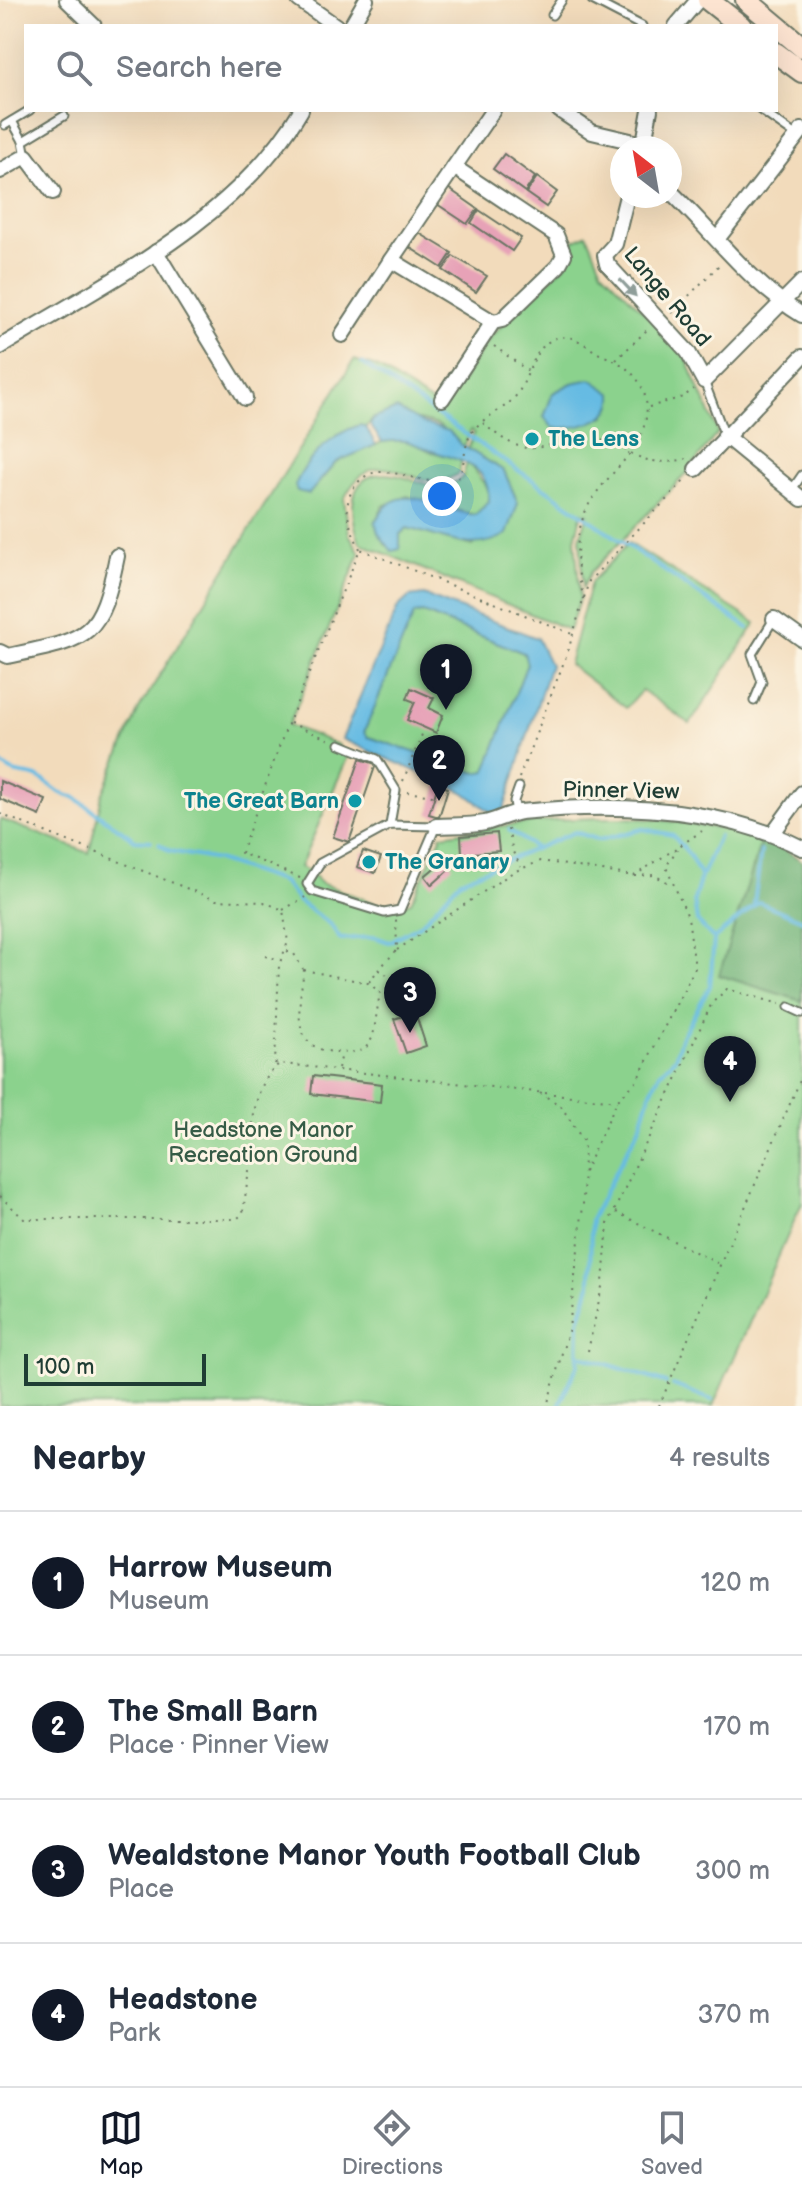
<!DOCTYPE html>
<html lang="en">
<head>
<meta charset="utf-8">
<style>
  :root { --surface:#fff; --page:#f2f2f3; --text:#1f2937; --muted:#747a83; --line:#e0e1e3; --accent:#111827 }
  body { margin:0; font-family:"Balsamiq Sans",sans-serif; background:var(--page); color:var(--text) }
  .compass { position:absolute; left:610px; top:136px; width:72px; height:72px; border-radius:50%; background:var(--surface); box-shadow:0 8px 32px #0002; rotate:329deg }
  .scale { position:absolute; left:24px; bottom:20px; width:182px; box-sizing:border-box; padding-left:8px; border:4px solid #1f3d34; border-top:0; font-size:22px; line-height:28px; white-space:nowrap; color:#1f3d34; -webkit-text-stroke:6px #fcf5e5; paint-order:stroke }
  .you { position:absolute; left:442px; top:496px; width:28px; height:28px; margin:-20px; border:6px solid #fff; border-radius:50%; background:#1a73e8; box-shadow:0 0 0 12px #1a73e833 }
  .badge { display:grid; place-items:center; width:52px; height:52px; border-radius:50%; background:var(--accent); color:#fff; font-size:26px; font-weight:700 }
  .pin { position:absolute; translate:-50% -66px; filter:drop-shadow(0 2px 4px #0008) }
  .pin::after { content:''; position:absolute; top:42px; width:28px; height:24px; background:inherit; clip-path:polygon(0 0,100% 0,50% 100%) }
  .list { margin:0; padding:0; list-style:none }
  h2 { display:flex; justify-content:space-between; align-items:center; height:104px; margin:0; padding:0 32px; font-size:34px }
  h2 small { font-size:26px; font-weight:400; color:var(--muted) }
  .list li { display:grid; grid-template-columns:52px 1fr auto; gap:24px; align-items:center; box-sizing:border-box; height:144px; padding:0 32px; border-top:2px solid var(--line) }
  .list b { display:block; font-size:30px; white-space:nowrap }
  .list p { margin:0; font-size:26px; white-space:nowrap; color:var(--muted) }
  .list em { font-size:26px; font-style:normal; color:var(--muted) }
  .icon { flex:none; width:44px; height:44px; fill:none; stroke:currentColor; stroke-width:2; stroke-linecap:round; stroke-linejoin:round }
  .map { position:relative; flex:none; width:802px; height:1406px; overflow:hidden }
  .search { position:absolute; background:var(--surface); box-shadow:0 8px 32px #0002; left:24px; right:24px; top:24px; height:88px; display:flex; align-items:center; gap:20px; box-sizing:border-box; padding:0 28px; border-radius:0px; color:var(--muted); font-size:30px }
  .sheet { height:680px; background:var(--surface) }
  nav { display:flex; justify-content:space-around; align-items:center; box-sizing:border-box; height:112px; border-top:2px solid var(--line); background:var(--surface); font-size:22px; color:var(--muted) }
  nav a { display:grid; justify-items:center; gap:4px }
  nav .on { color:var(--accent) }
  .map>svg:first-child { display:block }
  .green { fill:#8bd28d; stroke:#558860; stroke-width:2; fill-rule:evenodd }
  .forest { fill:#70b478; stroke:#487856; stroke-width:2 }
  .water { fill:#66bbe3; stroke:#427c8c; stroke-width:2; fill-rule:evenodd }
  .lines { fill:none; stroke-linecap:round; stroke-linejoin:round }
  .stream { stroke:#66bbe3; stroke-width:4 }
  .building { fill:#e7a2b7 }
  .lane-casing { stroke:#697463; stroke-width:11 }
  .street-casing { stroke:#697463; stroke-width:18 }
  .secondary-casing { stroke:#697463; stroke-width:24 }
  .path { stroke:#697463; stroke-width:2; stroke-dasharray:2 6; stroke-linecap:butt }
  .lane { stroke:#fff; stroke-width:7 }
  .street { stroke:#fff; stroke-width:14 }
  .secondary { stroke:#fde4d1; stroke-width:20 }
  .oneway { fill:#8f9e9a }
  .culture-dot { fill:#0f9aa8; stroke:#fcf5e5; stroke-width:3 }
  .labels { text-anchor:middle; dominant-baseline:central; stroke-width:6; stroke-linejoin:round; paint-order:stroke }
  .street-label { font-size:22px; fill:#1f3d34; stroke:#fcf5e5 }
  .culture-label { font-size:22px; font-weight:bold; fill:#0d838f; stroke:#fcf5e5; text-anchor:start }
  .park-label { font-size:22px; fill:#355b46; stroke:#fcf5e5 }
</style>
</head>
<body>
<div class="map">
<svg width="802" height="1406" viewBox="0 0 802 1406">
  <rect width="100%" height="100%" fill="#fcf5e5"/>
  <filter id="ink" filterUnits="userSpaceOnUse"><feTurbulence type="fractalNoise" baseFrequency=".0125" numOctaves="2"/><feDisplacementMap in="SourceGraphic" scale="16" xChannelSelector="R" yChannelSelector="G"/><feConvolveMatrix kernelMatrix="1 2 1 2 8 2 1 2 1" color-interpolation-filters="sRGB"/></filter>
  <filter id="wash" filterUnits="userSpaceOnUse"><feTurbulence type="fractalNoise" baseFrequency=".006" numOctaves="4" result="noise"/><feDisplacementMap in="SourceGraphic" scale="32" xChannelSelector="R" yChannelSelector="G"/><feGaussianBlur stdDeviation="1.8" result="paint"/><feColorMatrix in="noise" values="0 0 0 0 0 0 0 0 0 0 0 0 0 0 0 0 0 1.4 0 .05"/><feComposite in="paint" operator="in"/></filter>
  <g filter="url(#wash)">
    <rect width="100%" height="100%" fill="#f2dbbb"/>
    <g class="green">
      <path d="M587,234L602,270L683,351L718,432L686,474L591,572L583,587L580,538L588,514L582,512L575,539L580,598L569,630L360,543C351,518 344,474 385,474C413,474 436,499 463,477L467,461L489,490V502L475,515L407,496L383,506L375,522L386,545L399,542L400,534L407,528L472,546L518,503L504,471L468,449L474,433L471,430L464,447L438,425L419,420L374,418L366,427L360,425L336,436L315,487L336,462L382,442L405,438L432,452L462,459L459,473C417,503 379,430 344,499L349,534L360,553L289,725L339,745L338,750L349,754L300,867L311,872L320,883L390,909L411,902L442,835C510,824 577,815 646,819C685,821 724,830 763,836L720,975L802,1001V1203L713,1406H0V819L89,853L102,795L139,709L354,360L377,367L443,410L491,336L565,265L568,244ZM572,383L605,416L572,427L544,417L553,393Z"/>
      <path d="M629,543L756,623L690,724L642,690L626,708L569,664L591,582Z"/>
      <path d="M423,613L524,653L527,664L486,771L477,773L368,737L364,732L413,614Z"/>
    </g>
    <path class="forest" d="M763,836L802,861V1001L719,975Z"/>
    <g class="water">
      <path d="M591,379L613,394C616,422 575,429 553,428L544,417L553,393L572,383Z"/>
      <path d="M397,409L424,424L449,431L460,444L504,471L518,503L507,534C472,555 445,537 407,528L400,534V549L392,551L378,533L375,522C399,474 437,511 475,515L489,502C489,464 462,462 435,452C408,443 413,438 382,442L370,425L374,418Z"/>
      <path d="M360,425L366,427L376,445L336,462L309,494L297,491L295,485C307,458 331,434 360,425Z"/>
      <path d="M424,595L537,638L550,665L503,812L493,814L464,792L342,739L398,607L409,597ZM423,613L524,653L527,664L486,771L477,773L368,737L364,732L414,614Z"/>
    </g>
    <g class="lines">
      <g class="stream">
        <path d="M362,363L748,628"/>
        <path d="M0,763C16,776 17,772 34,776C49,780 57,796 74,797L135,840L151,841"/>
        <path d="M509,830L534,847"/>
        <path d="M159,844L170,851L217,860L283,882L298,901L331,925L340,939L375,937L389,942L421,924L461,880L575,832L599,840L643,829L673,835L690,856L701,877L694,900L697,921L714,939L710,986L681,1038L675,1058L660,1073L651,1091L641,1124L591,1219L590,1285L579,1321L578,1364L559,1406"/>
        <path d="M701,877L719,836"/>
        <path d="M754,904L761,851"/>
        <path d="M714,939L759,902L802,920"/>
        <path d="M579,1355L666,1383"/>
        <path d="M673,1385L712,1400"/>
      </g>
    </g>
    <g id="blocks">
      <g class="building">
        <path d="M504,154L535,177L525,192L493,169Z"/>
        <path d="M537,177L557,192L546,207L526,193Z"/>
        <path d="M448,188L478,209L467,224L437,204Z"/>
        <path d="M479,210L521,238L512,251L471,223Z"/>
        <path d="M419,233L452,253L442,268L409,247Z"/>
        <path d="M453,256L487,276L476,292L443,270Z"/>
        <path d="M411,688L434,698L429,708L443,715L436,733L407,720L415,702L407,699Z"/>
        <path d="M360,759L376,764L349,842L333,837Z"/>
        <path d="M0,781L46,800L40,816L0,799Z"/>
        <path d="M438,785L448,788L439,817L429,814Z"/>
        <path d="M497,833L499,851L462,854L461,836Z"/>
        <path d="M363,851L381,857L375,873L357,867Z"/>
        <path d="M446,858L453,866L432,885L425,876Z"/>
        <path d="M415,1012L426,1046L406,1053L394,1019Z"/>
        <path d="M313,1076L382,1084L380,1102L311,1094Z"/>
      </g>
    </g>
  </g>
  <g filter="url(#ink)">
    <use href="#blocks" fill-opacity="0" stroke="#697463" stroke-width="2"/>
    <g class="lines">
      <defs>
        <g id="lane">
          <path d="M592,0L642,26"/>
          <path d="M552,15L562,0"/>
          <path d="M760,110L797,136"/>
          <path d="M12,121L23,141"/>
          <path d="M5,125L30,110"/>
          <path d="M26,156L23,141L64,116"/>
          <path d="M704,381L725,436"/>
          <path d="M791,491L802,475"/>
          <path d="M754,701L762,682L752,654L774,619"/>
          <path d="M340,744L377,759L396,790L390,825"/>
          <path d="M516,813L514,801L519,787"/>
          <path d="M390,825L436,826L400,910L384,913L312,891L307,884L320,863Z"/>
          <path d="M789,1007L802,1013"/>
        </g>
        <g id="street">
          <path d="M67,0L94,26"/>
          <path d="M299,0L336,26"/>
          <path d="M351,26L366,0"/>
          <path d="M676,26L698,0"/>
          <path d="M559,110L592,132L643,144"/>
          <path d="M643,148L650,110"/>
          <path d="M454,167L391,260L493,322"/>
          <path d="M0,171L26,156L53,192"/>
          <path d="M670,191C713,232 750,284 802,315"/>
          <path d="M627,196L615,244L605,255L607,264L688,352L704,381L802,282"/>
          <path d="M718,238L802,130"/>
          <path d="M156,252L245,398"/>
          <path d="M342,335L391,260"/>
          <path d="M0,347C106,282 236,221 301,110"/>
          <path d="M442,399L493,322L502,320L558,266L564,255L556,235L454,167L493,110"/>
          <path d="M725,436L802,499"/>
          <path d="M696,469L802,357"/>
          <path d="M774,619L802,639"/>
          <path d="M0,652L8,656C88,639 100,640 117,556"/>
          <path d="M436,826C452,825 469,826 485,823C497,820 508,814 520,812C612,803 718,805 802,848"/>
          <path d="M773,833L802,793"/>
        </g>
        <g id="secondary">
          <path d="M708,0L741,26"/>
          <path d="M746,0L802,47"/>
          <path d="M776,53L802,72"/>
        </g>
      </defs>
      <use href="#lane" class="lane-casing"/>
      <use href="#street" class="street-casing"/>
      <use href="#secondary" class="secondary-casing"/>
      <g class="path">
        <path d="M672,313L721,263"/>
        <path d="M494,346L528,371"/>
        <path d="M616,360L649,328"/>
        <path d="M649,407L683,397L694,389"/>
        <path d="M483,423C542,476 547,427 598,439C636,449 637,469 686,459"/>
        <path d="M360,549C351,529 341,509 353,489C378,449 420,494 458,478C466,464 463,445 472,432C484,415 507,410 518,393C531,374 535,336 566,337C581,338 591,351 604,356C646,371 659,409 634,447C618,472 591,490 582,521C574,545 577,574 584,599"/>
        <path d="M290,723L332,741"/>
        <path d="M519,778L567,654L589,581L686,479"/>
        <path d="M403,781L423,732"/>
        <path d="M407,792L433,796"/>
        <path d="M0,814L216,900L264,902L283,910L288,942L279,965L275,1063L617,1101"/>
        <path d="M508,829L513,852L521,867"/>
        <path d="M635,876L654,875L671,884"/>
        <path d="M300,878L241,853L282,739L360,549L572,634"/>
        <path d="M283,910L305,897"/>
        <path d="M397,950L513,872L541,861L634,876L702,831"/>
        <path d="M287,951L294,954L303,969"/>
        <path d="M265,956L280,960"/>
        <path d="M304,970L368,983L380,992L373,1037L365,1049C352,1054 341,1053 327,1051C289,1044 300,999 304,970Z"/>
        <path d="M378,970L397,950L396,919"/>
        <path d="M369,982L378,970L384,971L390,981L387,989L381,991"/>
        <path d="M338,1068L342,1055"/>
        <path d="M540,1093L561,1106L584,1142L583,1206L569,1328L547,1406"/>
        <path d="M584,1172L617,1101L636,1082L695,968L688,917L666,867L677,849"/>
        <path d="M0,1196L24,1219H237L243,1213C245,1196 248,1179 250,1163C254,1125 249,1090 280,1063"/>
        <path d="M616,1212L717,1263"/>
        <path d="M588,1351L603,1282L608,1224L712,1003L727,989L780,1004"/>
        <path d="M659,1406L802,1076"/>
      </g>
      <use href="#lane" class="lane"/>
      <use href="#street" class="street"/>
      <use href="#secondary" class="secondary"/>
    </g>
    <defs><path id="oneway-solid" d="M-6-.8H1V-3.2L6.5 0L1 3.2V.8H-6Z" transform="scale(2)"/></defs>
    <use class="oneway" href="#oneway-solid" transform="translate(628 288) rotate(47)"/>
  </g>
  <g class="culture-dot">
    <circle cx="532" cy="439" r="8"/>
    <circle cx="355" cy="801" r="8"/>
    <circle cx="369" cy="862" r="8"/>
  </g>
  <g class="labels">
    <g class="street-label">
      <text transform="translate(667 297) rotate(50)">Lange Road</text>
      <text transform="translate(621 791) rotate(1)">Pinner View</text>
    </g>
    <g class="culture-label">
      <text x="548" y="439">The Lens</text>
      <text x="339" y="801" text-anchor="end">The Great Barn</text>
      <text x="385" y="862">The Granary</text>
    </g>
    <g class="park-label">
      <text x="263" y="1130">Headstone Manor<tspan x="263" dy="25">Recreation Ground</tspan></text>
    </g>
  </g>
</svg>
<svg class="compass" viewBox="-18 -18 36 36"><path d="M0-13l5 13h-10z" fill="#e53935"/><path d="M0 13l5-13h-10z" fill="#747a83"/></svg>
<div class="scale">100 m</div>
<div class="you"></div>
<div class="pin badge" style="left:446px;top:710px">1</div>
<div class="pin badge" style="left:439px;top:801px">2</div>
<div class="pin badge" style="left:410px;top:1033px">3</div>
<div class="pin badge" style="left:730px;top:1102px">4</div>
<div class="search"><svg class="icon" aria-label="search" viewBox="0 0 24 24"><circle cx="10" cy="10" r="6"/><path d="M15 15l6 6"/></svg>Search here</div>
</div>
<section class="sheet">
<h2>Nearby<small>4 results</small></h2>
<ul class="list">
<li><span class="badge">1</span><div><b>Harrow Museum</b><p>Museum</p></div><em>120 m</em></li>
<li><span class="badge">2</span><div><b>The Small Barn</b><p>Place · Pinner View</p></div><em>170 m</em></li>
<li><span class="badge">3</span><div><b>Wealdstone Manor Youth Football Club</b><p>Place</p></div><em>300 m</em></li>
<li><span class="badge">4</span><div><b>Headstone</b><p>Park</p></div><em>370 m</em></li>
</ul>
</section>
<nav>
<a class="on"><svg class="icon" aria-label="map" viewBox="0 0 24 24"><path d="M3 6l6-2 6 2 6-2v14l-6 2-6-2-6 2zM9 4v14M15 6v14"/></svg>Map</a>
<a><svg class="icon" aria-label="directions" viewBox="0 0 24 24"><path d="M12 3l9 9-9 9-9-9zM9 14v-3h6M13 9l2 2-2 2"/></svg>Directions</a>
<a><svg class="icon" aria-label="saved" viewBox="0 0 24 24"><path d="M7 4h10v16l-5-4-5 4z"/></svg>Saved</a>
</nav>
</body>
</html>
